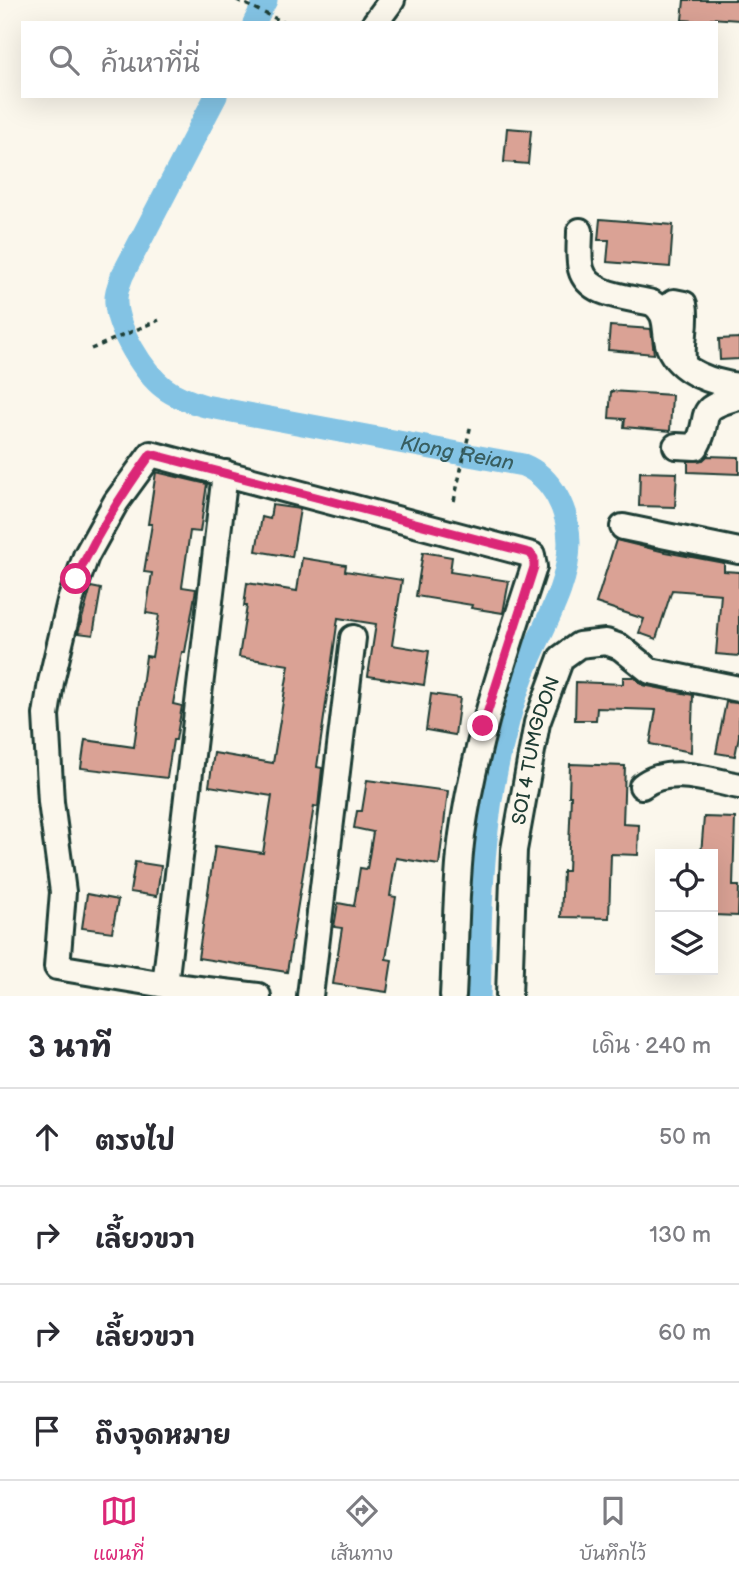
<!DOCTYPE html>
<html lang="th">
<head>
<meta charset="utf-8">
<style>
  :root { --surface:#fff; --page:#f2f2f3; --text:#2b2b33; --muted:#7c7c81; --line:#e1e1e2; --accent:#db2777 }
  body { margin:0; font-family:"Balsamiq Sans","Playpen Sans Thai",sans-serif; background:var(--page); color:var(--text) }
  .controls { position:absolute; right:21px; bottom:21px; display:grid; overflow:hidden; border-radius:0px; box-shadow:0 7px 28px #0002 }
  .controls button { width:63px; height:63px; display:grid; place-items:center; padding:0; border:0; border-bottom:2px solid var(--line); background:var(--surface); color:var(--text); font:35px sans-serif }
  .stop { position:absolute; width:21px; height:21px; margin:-16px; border:5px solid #db2777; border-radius:50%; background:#fff }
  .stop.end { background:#db2777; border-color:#fff; box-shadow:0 2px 7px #0008 }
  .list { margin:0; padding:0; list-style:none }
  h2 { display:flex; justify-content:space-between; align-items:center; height:91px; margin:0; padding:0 28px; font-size:30px }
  h2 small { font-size:23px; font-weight:400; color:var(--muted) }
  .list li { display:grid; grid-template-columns:46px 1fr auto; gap:21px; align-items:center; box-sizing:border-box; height:98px; padding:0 28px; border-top:2px solid var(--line) }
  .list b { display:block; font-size:26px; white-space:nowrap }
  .list em { font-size:23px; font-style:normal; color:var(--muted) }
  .icon { flex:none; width:38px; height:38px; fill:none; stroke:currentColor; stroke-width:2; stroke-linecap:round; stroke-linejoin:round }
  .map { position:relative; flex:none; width:739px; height:996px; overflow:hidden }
  .search { position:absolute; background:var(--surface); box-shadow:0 7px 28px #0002; left:21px; right:21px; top:21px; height:77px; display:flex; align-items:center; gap:18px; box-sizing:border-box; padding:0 24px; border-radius:0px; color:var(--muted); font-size:26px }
  .sheet { height:483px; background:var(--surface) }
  nav { display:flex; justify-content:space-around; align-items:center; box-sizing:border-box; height:98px; border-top:2px solid var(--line); background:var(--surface); font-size:19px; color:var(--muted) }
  nav a { display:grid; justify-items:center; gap:4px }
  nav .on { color:var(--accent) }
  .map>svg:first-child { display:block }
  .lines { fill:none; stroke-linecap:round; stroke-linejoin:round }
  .canal { stroke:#83c3e4; stroke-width:23 }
  .building { fill:#daa295; stroke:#1f3d34; stroke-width:2 }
  .minor-casing { stroke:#1f3d34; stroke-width:30 }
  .path { stroke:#1f3d34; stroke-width:3.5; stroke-dasharray:5 5; stroke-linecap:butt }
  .minor { stroke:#fbf7ec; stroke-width:24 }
  .route { stroke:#db2777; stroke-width:9 }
  .labels { text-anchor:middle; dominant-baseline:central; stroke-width:6; stroke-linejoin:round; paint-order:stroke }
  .street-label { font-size:19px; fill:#1f3d34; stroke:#fbf7ec }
  .water-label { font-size:21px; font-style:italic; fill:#385e60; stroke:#fbf7ec }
</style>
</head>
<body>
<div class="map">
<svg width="739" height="996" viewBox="0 0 739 996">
  <rect width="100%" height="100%" fill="#fbf7ec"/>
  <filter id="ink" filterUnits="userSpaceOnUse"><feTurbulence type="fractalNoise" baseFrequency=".0143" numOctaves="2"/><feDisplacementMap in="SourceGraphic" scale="14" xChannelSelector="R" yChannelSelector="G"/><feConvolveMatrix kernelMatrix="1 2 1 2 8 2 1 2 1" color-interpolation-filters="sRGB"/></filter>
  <g filter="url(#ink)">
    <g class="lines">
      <g class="canal">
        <path d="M254,23L266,0"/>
        <path id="s1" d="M216,96L122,276C119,285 115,293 116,303C117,329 144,373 164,388C176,397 191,402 205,406L523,465C553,477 569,512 569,543C569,588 540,631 524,672C516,693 509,716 504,738C489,792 484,850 481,906C479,936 481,966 479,996"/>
      </g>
    </g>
    <g class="building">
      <path d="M684,0H739V20L711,18V22L682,20Z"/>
      <path d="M507,128L531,130L528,164L504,162Z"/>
      <path d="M600,219L673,225L670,267L607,262L609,240H598Z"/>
      <path d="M610,326L651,329L654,354L608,350Z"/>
      <path d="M739,338V359L720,360L719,339Z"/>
      <path d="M611,391L672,395L670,431L624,427L625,419L609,418Z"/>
      <path d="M707,456L739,457V474L688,472V461L703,460Z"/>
      <path d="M156,472L207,484L200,532L190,531L182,587L196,589L185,652H182L173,704L182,706L176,740H173L167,778L81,768L85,740L134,747L146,656L152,657L159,615L146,613L152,573L144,572L152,524H148Z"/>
      <path d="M640,472L677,473L675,507L639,506Z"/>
      <path d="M272,505L300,509L292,557L256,551L262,517L270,519Z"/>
      <path d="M616,540L665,552L724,563V571L739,572V656L716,654L721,594L672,590L656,639L639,633L644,619L596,603Z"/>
      <path d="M423,552L452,557L450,572L509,581L503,613L471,608L472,605L416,596Z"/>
      <path d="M302,558L346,565L345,571L402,580L392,645L429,651L424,685L368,676L376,624L338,618L317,767L322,768L318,807L314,806L287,972L198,958L215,846L263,853L272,796L209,786L214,753L273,763L289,665L239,657L247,606H244L247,583L297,591Z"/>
      <path d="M91,587L101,589L93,635L78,633Z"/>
      <path d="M623,677H634L643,685L693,695L691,752L650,744L656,710L597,708L596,720H575L576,682L623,684Z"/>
      <path d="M431,694L460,698L455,735L426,730Z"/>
      <path d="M726,702L739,703V736L735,756L716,753Z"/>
      <path d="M570,764L625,766L623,824L639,825L638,855L611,854L609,918L561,917L563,871H568L571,796H569Z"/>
      <path d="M367,780L448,791L439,865L396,858L390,896L396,897L386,959L392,960L387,992L333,984L342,928L334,927L338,903L354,906L360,868L367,869L373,832L354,828L357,811H362Z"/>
      <path d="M704,817L735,818L733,886H739L738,916L713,915V854H701Z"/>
      <path d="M135,862L161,866L157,896L130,892Z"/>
      <path d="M87,894L118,900L112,932L82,928Z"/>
    </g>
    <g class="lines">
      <defs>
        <g id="minor">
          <path d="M375,23L392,0"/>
          <path d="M580,231C580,243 578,257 581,269C588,296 629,297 652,303C670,314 663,331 669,347C680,373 714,383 739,386"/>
          <path d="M661,311L674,302L684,304C688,322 681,340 683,359"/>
          <path d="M676,446L696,447C714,414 691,410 739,397"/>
          <path d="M623,527L739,551"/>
          <path d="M642,786C668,765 709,780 739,786"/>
          <path d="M165,985L225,473"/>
          <path d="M258,996L165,985L57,967L63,892L51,802L46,715L51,682L70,601L86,556L116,502L151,454L532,555L534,567C505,656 475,742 462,835C455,889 456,942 453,996"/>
          <path d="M310,996L353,638"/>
          <path id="s2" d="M509,996L514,850L537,723L561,658L579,645L606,642L620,647L650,671L739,689"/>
        </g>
      </defs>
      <use href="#minor" class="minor-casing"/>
      <g class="path">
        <path d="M237,0L285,23"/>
        <path d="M91,349L159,320"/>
        <path d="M454,501L471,424"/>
      </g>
      <use href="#minor" class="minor"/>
    </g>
  </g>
  <g class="lines" filter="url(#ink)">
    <path class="route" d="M76,579C96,534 122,494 151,454L530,553L534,558V567L483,726"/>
  </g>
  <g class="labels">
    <g class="street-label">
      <text stroke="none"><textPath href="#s2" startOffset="248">SOI 4 TUMGDON</textPath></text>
    </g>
    <g class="water-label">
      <text stroke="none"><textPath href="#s1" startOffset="632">Klong Reian</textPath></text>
    </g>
  </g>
</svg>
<div class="controls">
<button><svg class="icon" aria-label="locate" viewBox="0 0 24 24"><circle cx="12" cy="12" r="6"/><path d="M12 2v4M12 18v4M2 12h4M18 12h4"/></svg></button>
<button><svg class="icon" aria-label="layers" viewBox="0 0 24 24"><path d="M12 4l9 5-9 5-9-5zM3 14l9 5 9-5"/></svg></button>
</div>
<div class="stop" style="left:76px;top:579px"></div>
<div class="stop end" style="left:483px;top:726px"></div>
<div class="search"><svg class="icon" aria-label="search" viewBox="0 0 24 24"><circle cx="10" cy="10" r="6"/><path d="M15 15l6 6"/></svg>ค้นหาที่นี่</div>
</div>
<section class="sheet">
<h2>3 นาที<small>เดิน · 240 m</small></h2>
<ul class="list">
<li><svg class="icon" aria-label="ahead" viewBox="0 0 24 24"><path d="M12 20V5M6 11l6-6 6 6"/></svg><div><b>ตรงไป</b></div><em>50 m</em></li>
<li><svg class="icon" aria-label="right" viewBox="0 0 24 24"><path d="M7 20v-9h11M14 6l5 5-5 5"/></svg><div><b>เลี้ยวขวา</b></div><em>130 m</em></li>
<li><svg class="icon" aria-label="right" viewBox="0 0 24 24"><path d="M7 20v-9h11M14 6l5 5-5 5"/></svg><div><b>เลี้ยวขวา</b></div><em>60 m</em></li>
<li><svg class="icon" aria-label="arrive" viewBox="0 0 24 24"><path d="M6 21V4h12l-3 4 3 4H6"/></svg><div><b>ถึงจุดหมาย</b></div></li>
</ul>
</section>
<nav>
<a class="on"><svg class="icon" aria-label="map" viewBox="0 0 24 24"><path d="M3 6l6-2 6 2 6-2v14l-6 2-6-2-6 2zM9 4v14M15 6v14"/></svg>แผนที่</a>
<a><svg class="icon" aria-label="directions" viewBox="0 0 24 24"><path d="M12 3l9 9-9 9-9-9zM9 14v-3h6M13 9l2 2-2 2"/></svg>เส้นทาง</a>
<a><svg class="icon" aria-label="saved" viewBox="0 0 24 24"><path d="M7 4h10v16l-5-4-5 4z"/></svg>บันทึกไว้</a>
</nav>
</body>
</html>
